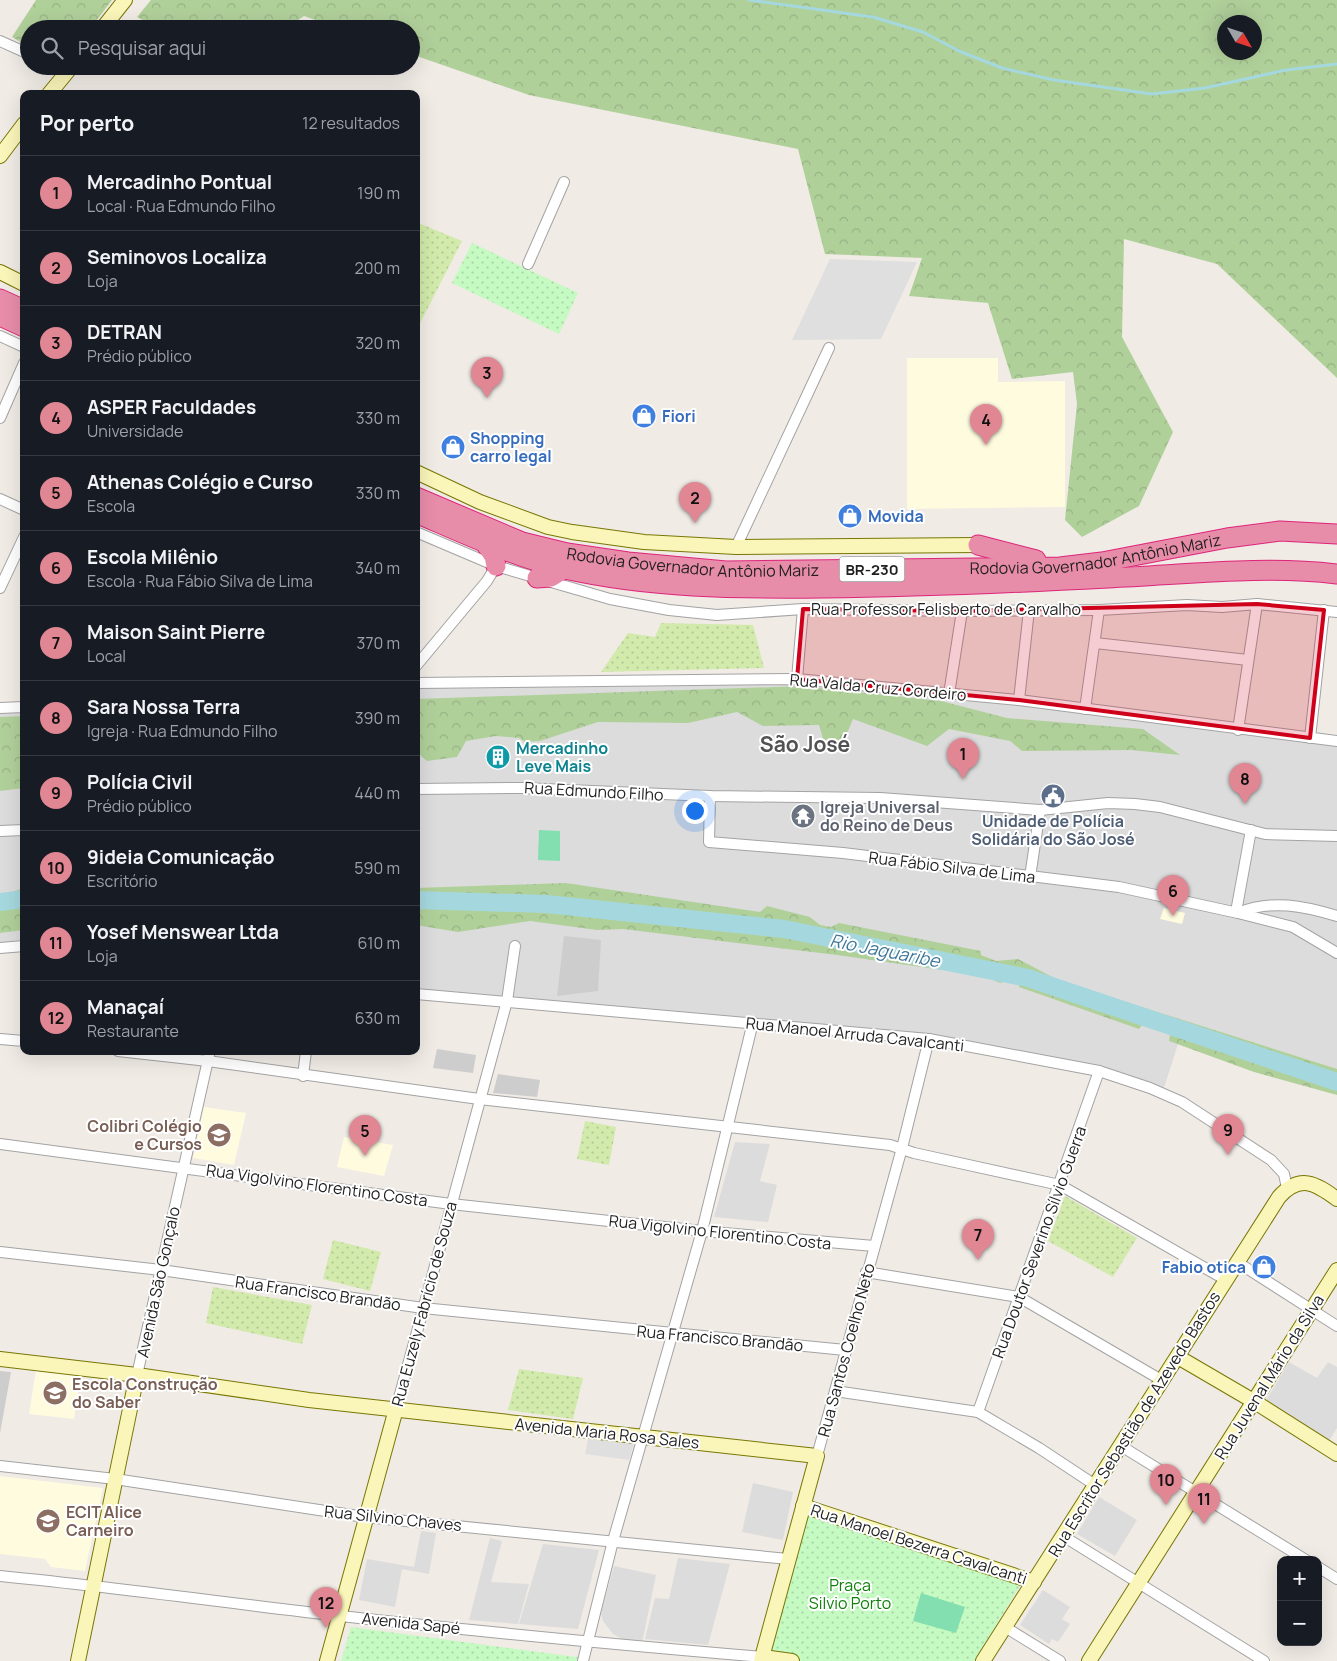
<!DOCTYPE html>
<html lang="pt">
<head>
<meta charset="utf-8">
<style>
  :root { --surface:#171b24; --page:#20242c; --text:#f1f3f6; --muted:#9ea1a6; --line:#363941; --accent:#e18693 }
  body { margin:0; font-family:Manrope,sans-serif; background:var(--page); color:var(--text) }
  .controls { position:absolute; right:15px; bottom:15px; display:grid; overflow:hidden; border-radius:10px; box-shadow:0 5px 20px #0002 }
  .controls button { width:45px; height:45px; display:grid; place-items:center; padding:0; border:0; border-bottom:1px solid var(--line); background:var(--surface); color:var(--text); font:25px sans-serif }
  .compass { position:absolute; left:1217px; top:15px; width:45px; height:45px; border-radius:50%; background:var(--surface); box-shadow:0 5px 20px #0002; rotate:129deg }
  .you { position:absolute; left:694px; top:810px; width:18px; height:18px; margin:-12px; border:4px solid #fff; border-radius:50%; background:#1a73e8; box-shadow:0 0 0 8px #1a73e833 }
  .badge { display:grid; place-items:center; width:32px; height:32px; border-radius:50%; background:var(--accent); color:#111; font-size:16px; font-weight:700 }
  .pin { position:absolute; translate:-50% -41px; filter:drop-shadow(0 1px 2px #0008) }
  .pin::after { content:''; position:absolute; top:26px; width:18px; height:15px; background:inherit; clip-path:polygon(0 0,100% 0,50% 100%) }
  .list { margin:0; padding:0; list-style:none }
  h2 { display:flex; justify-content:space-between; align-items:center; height:65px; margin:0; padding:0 20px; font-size:21px }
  h2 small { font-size:16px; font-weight:400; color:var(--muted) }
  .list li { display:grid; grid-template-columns:32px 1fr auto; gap:15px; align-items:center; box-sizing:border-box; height:75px; padding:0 20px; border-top:1px solid var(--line) }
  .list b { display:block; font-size:19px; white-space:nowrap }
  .list p { margin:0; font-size:16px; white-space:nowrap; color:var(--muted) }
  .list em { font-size:16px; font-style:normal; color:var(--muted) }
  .icon { flex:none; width:28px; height:28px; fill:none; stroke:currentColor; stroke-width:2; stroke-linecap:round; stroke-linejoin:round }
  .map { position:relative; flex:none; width:1337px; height:1661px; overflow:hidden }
  .search { position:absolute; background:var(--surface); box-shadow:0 5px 20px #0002; left:20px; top:20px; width:400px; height:55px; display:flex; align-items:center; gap:12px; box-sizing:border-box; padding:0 18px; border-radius:28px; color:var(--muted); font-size:19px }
  .panel { position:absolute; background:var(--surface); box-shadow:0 5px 20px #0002; left:20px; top:90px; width:400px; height:965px; border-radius:10px }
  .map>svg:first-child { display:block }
  .residential { fill:#dddcdc }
  .education { fill:#fffbdf }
  .religious { fill:#cdcdcd }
  .grass { fill:url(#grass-dots) }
  .forest { fill:url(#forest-crowns); fill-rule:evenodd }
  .park { fill:url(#park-dots) }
  .pitch { fill:#83dfb0 }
  .parking { fill:#dfdfdf }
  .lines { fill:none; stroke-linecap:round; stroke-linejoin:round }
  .stream { stroke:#a5d8de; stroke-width:3 }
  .river { stroke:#a5d8de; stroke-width:18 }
  .street-casing { stroke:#a3a3a3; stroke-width:12 }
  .secondary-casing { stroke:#787704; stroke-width:16 }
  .highway-casing { stroke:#dd247a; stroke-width:21 }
  .street { stroke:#fff; stroke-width:10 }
  .secondary { stroke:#faf5b9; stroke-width:14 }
  .highway { stroke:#e88da9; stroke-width:19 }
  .marked { fill:#ce001a; fill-opacity:0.2; stroke:#ce001a; stroke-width:4; stroke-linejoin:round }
  .labels { text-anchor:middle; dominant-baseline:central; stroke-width:4; stroke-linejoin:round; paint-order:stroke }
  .shield { fill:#fff; stroke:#626262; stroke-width:1 }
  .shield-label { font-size:15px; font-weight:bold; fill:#1f1f1f }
  .shop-label { font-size:16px; font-weight:bold; fill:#366cbe; stroke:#fff; text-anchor:start }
  .street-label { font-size:16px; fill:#1f1f1f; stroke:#fff }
  .culture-label { font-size:16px; font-weight:bold; fill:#0d838f; stroke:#fff; text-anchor:start }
  .worship-label { font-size:16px; font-weight:bold; fill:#5b616d; stroke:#fff; text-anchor:start }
  .service-label { font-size:16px; font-weight:bold; fill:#4e5e75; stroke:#fff }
  .education-label { font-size:16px; font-weight:bold; fill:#785e54; stroke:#fff; text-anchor:start }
  .park-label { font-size:16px; fill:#0f800b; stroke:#fff }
  .water-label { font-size:18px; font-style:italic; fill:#417898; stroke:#fff }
  .district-label { font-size:21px; font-weight:bold; fill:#525252; stroke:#fff }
</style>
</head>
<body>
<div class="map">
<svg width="1337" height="1661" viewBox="0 0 1337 1661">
  <defs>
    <pattern id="grass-dots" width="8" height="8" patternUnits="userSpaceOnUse" patternTransform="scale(1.25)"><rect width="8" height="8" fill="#d2eaab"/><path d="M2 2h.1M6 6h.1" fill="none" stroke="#b4c893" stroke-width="1.8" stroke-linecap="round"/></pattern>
    <pattern id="forest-crowns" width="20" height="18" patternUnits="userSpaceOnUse" patternTransform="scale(1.25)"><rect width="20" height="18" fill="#b0d09a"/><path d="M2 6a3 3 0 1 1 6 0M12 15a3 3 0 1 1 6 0" fill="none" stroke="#97b284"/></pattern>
    <pattern id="park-dots" width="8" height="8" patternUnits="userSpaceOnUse" patternTransform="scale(1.25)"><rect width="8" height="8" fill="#c5fac2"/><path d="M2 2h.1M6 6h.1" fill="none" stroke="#a9d6a6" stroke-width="1.8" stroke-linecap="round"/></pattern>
  </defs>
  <rect width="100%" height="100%" fill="#f0ebe5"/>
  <g class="residential">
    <path d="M869,683L1337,744V1079L1178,1044L1163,1091L922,1035L416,992V686Z"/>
    <path d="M24,710V941L0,945V712Z"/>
    <path d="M735,1142L770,1144L760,1181L777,1185L768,1222L714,1217Z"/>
    <path d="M1289,1362L1317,1378L1328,1362L1337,1367V1428L1329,1441L1265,1402Z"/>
    <path d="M753,1483L793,1492L783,1540L742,1532Z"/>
    <path d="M1099,1497L1137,1520L1115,1556L1077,1534Z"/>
    <path d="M421,1531L436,1533L429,1574L402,1569L395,1607L359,1600L367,1559L414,1567Z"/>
    <path d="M490,1538L502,1541L491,1582L529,1584L518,1624L469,1620Z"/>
    <path d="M543,1544L599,1550L578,1629L519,1624Z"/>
    <path d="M678,1558L730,1564L708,1645L645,1639L655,1598L669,1599Z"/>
    <path d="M614,1566L656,1575L642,1643L622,1639L613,1634L603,1621L601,1613Z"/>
    <path d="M1043,1590L1070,1607L1062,1619L1070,1624L1058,1642L1052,1639L1049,1644L1020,1625Z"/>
  </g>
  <g class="education">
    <path d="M907,358H998V382L1065,381V507L907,509Z"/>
    <path d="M1164,908L1185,913L1182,924L1160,919Z"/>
    <path d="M204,1107L246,1113L234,1165L193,1158Z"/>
    <path d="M344,1137L393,1145L384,1176L337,1167Z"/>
    <path d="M37,1364L81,1373L74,1419L29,1414Z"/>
    <path d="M0,1476L103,1488L85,1571L51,1567L45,1559L0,1554Z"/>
  </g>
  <g class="religious">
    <path d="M564,936L601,940L598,991L557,996Z"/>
    <path d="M437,1049L476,1055L473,1073L433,1068Z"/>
    <path d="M498,1074L540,1080L537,1097L493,1093Z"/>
    <path d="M0,1371L11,1372L0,1433Z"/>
  </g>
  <g class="grass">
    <path d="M416,222L462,241L416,331Z"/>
    <path d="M661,623L753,625L764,668L601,672L628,633L655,637Z"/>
    <path d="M585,1121L616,1127L609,1165L577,1159Z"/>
    <path d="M1065,1196L1137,1238L1113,1277L1048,1241Z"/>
    <path d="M333,1240L381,1252L370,1291L323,1279Z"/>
    <path d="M213,1287L312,1305L302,1344L206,1323Z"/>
    <path d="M519,1369L583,1378L573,1419L508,1410Z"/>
  </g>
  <g class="forest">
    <path d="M36,0H112L90,29H29V47L12,37Z"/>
    <path d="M151,0H1337V378L1217,264L1124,239L1122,337L1173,432L1139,506L1082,537L1065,520L1077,404L1073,372L1012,379L988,303L909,296L922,258L825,254L798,149L529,95L411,54V29H341L304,16L285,29H160L137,17ZM1224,22H1254V52H1224Z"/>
    <path d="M803,686L941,701L1007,718L1143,729L1180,755L1131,750L1022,751L1010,741L949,729L927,746L853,719L843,743L824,742L819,725L763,726L737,712L688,723L598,722L540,741L525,742L519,738L496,736L466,741L457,757L427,761L416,752V699Z"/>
    <path d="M24,716V788L0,791V717Z"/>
    <path d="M566,883L760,912L767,906L810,917L820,925L831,927L839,923L981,951V955L996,961L1018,959L1060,981L1337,1069V1095L1254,1072L1169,1041L1170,1034L1143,1024L1139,1029L1019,987V982L1007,977L1001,983L995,981V978L985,976L837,955L623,929L597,930L530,921L458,932L416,925V888Z"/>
    <path d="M24,888V930L0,933V896Z"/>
  </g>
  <g class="park">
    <path d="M472,243L578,293L559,334L452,283Z"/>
    <path d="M804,1507L1021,1584L974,1661H764Z"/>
    <path d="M351,1627L584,1658L583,1661H341Z"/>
  </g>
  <g class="pitch">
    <path d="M539,830L560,831V861L538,860Z"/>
    <path d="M921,1593L965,1607L956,1633L913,1621Z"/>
  </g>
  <g class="parking">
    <path d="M830,259L917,262L881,339L792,340Z"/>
    <path d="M588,1439L634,1443L629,1460L585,1454Z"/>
  </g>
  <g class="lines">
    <path class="stream" d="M749,0L873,17L923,32L959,51L1002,68L1054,80L1152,94L1205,88L1286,70L1337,64"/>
    <g class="river">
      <path d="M416,900L546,904L784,929L1028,978L1337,1082"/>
      <path d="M0,902L24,899"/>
    </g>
    <defs>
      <g id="street">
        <path d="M0,41L29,54"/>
        <path d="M54,66L67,72"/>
        <path d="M528,264L564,182"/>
        <path d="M0,336L24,347"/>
        <path d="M0,418L24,363"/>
        <path d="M0,499L24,510"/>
        <path d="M416,532L496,566L610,599L669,610L717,615L803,609"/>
        <path d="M736,547L829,348"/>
        <path d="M0,588L24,537"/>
        <path d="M1095,643L1248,660"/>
        <path d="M416,666L487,581L496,566"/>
        <path d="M797,679L803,609L962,611L1099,610L1187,605L1222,607L1257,604L1337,612"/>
        <path d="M416,683L797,679L1019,700L1337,741"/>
        <path d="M949,694L962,611"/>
        <path d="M1019,700L1029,610"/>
        <path d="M0,708L24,707"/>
        <path d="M1085,709L1099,610"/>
        <path d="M1238,730L1257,604"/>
        <path d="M1310,738L1324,610"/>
        <path d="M416,789L521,788L710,796L880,798L1040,810L1108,803L1135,804L1160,807L1265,834L1337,836"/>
        <path d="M710,796L709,842L843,853L1119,887L1238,913L1293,927L1337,953"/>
        <path d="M0,831L24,830"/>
        <path d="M1030,877L1040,810"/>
        <path d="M1236,912L1251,830"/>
        <path d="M1238,913C1272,899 1304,906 1337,916"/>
        <path d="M0,948L24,946"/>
        <path d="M416,994L929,1039L1099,1071L1150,1088L1182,1102L1271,1160L1284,1174L1287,1188"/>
        <path d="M0,1039L24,1041"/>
        <path d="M118,1051L208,1061L479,1099L890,1145L914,1153L1060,1185L1226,1280"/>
        <path d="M303,1076L306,1051"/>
        <path d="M0,1144L451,1204L702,1231L874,1246"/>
        <path d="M0,1252L161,1270L423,1308L845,1350"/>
        <path d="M1237,1262L1337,1326"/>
        <path d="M866,1272L1019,1297L1163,1381"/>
        <path d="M137,1375L210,1051"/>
        <path d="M835,1391L978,1412L1039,1448L1095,1485"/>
        <path d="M396,1409L507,1001L515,946"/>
        <path d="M978,1412L1099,1071"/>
        <path d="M1121,1446L1306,1560"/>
        <path d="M817,1456L902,1148L929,1039"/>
        <path d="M0,1466L115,1479L365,1517L788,1559"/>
        <path d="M1063,1536L1264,1661"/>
        <path d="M1318,1567L1337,1579"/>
        <path d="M0,1576C114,1587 227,1603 341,1616C481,1632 622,1645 763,1657"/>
        <path d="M1005,1627L1060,1661"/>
        <path d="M583,1661L613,1541L702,1231L753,1022"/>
      </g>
      <g id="secondary">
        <path d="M102,29L125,0"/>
        <path d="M49,94L72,66"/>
        <path d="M0,156L24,124"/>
        <path d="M0,272L24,284"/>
        <path d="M416,472L480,502L548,527L572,532L644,542L736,547L978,545"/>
        <path d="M1178,1357L1255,1402L1337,1454"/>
        <path d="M0,1359L137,1375L309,1400L817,1456L761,1661"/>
        <path d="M803,1506L1034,1582"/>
        <path d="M763,1657L792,1661"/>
        <path d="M78,1661L137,1375"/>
        <path d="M327,1661L396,1409"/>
        <path d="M983,1661L1279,1197C1300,1174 1315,1183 1337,1199"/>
        <path d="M1089,1661L1337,1270"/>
      </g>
      <g id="highway">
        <path d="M0,299L24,310"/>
        <path d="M0,316L24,327"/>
        <path id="s1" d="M416,497L522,542L567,553L628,562L726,571L1060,567L1102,562L1227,538L1280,531L1337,534"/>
        <path d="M416,513C465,534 514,557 565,569C650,588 736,589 822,588C917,587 1012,583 1108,578C1183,575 1262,565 1337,574"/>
        <path d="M485,543L494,556L496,566"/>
        <path d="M978,545L1036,560"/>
        <path d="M537,578L551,577L564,569"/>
      </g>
    </defs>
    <use href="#street" class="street-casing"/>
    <use href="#secondary" class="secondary-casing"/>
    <use href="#highway" class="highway-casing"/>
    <use href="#street" class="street"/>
    <use href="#secondary" class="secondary"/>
    <use href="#highway" class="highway"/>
  </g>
  <path class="marked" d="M1257,604L1324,610L1310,738L1019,700L797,679L803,609L962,611Z"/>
  <defs>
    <symbol id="shop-disc" viewBox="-11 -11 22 22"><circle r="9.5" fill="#3f7fe0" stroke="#fff"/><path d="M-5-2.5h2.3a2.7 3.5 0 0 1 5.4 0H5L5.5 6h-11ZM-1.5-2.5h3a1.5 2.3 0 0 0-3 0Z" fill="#fff"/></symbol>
    <symbol id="building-disc" viewBox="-11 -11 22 22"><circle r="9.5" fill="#0f9aa8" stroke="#fff"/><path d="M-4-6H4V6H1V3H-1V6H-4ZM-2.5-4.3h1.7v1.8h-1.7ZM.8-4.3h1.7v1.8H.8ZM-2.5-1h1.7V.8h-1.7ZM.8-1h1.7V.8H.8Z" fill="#fff"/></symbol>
    <symbol id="civic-disc" viewBox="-11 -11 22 22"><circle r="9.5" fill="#5c6f8a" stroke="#fff"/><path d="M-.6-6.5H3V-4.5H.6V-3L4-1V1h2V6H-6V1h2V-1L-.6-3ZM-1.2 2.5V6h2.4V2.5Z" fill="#fff"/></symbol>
    <symbol id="temple-disc" viewBox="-11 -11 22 22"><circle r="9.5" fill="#6b7280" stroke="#fff"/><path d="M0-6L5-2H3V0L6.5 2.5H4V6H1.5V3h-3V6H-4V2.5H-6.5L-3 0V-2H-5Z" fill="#fff"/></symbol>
    <symbol id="school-disc" viewBox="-11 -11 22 22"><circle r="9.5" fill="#8d6e63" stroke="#fff"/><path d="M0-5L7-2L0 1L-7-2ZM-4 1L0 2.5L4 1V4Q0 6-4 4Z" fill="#fff"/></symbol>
  </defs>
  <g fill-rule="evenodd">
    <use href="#shop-disc" x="630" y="402" width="28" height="28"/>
    <use href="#shop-disc" x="439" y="433" width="28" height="28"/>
    <use href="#shop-disc" x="836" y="502" width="28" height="28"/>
    <use href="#building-disc" x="484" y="743" width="28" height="28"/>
    <use href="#civic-disc" x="1039" y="782" width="28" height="28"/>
    <use href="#temple-disc" x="789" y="802" width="28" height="28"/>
    <use href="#school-disc" x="205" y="1121" width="28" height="28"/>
    <use href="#shop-disc" x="1250" y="1253" width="28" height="28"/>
    <use href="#school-disc" x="41" y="1379" width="28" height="28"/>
    <use href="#school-disc" x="34" y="1507" width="28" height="28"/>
  </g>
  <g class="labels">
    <rect class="shield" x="839.5" y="556.5" width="65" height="25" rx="4"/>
    <g class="shield-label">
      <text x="872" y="569">BR-230</text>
    </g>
    <g class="shop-label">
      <text x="662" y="416">Fiori</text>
      <text x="470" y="438">Shopping<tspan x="470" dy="18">carro legal</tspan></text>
      <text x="868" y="516">Movida</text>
      <text x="1246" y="1267" text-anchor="end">Fabio otica</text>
    </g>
    <g class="street-label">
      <text stroke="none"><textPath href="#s1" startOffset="692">Rodovia Governador Antônio Mariz</textPath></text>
      <text stroke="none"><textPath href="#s1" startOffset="288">Rodovia Governador Antônio Mariz</textPath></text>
      <text x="946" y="609">Rua Professor Felisberto de Carvalho</text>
      <text transform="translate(878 687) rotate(5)">Rua Valda Cruz Cordeiro</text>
      <text transform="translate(594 791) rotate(3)">Rua Edmundo Filho</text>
      <text transform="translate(952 867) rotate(7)">Rua Fábio Silva de Lima</text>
      <text transform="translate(855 1034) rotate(6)">Rua Manoel Arruda Cavalcanti</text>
      <text transform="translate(317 1185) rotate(8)">Rua Vigolvino Florentino Costa</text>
      <text transform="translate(720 1232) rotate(6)">Rua Vigolvino Florentino Costa</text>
      <text transform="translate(1039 1242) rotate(-70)">Rua Doutor Severino Sílvio Guerra</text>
      <text transform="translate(158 1282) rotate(-78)">Avenida São Gonçalo</text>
      <text transform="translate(318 1293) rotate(8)">Rua Francisco Brandão</text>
      <text transform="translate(424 1304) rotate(-75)">Rua Euzely Fabrício de Souza</text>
      <text transform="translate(720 1338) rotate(5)">Rua Francisco Brandão</text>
      <text transform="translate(846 1350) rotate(-75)">Rua Santos Coelho Neto</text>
      <text transform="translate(1269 1377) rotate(-58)">Rua Juvenal Mário da Silva</text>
      <text transform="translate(1134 1424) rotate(-58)">Rua Escritor Sebastião de Azevedo Bastos</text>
      <text transform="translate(607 1433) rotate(6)">Avenida Maria Rosa Sales</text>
      <text transform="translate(393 1518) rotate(6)">Rua Silvino Chaves</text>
      <text transform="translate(919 1544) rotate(18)">Rua Manoel Bezerra Cavalcanti</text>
      <text transform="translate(411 1623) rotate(6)">Avenida Sapé</text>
    </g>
    <g class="culture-label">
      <text x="516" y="748">Mercadinho<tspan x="516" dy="18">Leve Mais</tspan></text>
    </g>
    <g class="worship-label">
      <text x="820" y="807">Igreja Universal<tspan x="820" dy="18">do Reino de Deus</tspan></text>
    </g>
    <g class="service-label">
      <text x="1053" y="821">Unidade de Polícia<tspan x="1053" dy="18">Solidária do São José</tspan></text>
    </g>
    <g class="education-label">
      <text x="202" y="1126" text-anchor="end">Colibri Colégio<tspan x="202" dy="18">e Cursos</tspan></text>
      <text x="72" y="1384">Escola Construção<tspan x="72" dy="18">do Saber</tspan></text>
      <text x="66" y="1512">ECIT Alice<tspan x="66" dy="18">Carneiro</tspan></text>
    </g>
    <g class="park-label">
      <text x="850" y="1585">Praça<tspan x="850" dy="18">Silvio Porto</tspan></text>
    </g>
    <g class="water-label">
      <text transform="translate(885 950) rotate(11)">Rio Jaguaribe</text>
    </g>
    <g class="district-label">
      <text x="805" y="744">São José</text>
    </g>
  </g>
</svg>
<div class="controls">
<button>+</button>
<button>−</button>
</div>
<svg class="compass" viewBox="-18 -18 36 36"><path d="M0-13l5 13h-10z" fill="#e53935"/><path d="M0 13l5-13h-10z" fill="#9ea1a6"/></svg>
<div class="you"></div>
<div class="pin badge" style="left:963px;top:779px">1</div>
<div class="pin badge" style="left:695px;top:523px">2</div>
<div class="pin badge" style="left:487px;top:398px">3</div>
<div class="pin badge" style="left:986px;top:445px">4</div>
<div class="pin badge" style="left:365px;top:1156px">5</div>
<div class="pin badge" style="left:1173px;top:916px">6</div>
<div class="pin badge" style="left:978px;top:1260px">7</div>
<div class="pin badge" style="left:1245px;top:804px">8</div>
<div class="pin badge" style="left:1228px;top:1155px">9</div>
<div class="pin badge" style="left:1166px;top:1505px">10</div>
<div class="pin badge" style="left:1204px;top:1524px">11</div>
<div class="pin badge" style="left:326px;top:1628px">12</div>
<div class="search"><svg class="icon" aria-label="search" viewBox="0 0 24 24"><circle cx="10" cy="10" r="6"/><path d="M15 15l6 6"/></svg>Pesquisar aqui</div>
<section class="panel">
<h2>Por perto<small>12 resultados</small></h2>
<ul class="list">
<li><span class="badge">1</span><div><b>Mercadinho Pontual</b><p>Local · Rua Edmundo Filho</p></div><em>190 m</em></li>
<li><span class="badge">2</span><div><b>Seminovos Localiza</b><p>Loja</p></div><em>200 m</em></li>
<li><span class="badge">3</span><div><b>DETRAN</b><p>Prédio público</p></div><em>320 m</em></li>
<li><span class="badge">4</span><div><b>ASPER Faculdades</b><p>Universidade</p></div><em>330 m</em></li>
<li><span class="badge">5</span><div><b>Athenas Colégio e Curso</b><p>Escola</p></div><em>330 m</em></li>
<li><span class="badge">6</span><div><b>Escola Milênio</b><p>Escola · Rua Fábio Silva de Lima</p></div><em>340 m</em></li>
<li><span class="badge">7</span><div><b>Maison Saint Pierre</b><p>Local</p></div><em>370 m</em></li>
<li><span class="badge">8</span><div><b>Sara Nossa Terra</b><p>Igreja · Rua Edmundo Filho</p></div><em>390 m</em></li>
<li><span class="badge">9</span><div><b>Polícia Civil</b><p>Prédio público</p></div><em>440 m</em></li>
<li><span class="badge">10</span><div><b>9ideia Comunicação</b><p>Escritório</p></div><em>590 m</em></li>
<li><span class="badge">11</span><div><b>Yosef Menswear Ltda</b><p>Loja</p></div><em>610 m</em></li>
<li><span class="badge">12</span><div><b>Manaçaí</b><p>Restaurante</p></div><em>630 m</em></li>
</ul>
</section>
</div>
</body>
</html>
